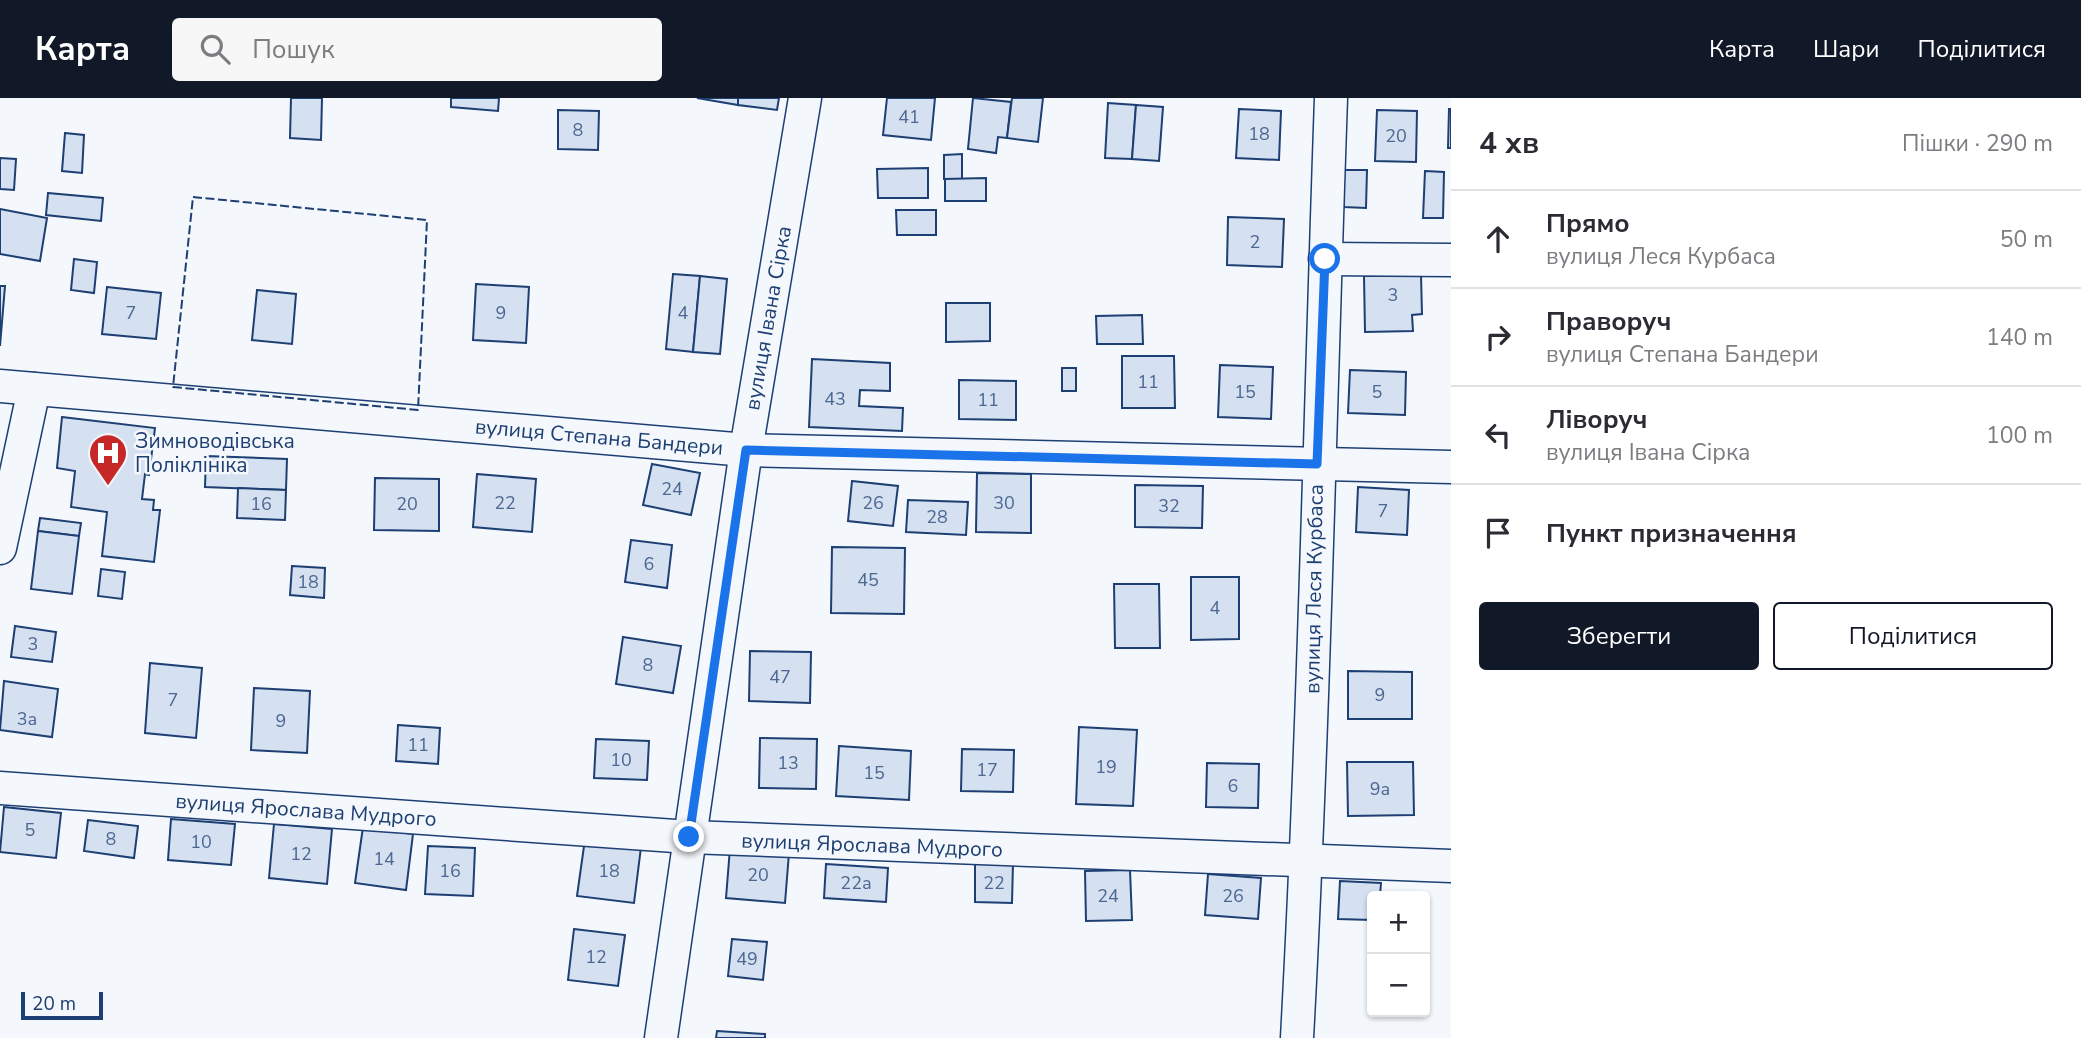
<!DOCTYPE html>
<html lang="uk">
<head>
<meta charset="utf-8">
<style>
  :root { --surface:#fff; --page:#f7f7f7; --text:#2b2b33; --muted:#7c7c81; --line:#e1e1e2; --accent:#111827 }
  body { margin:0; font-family:"Nunito Sans",sans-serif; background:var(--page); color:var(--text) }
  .controls { position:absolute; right:21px; bottom:21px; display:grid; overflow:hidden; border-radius:7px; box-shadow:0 2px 5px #0004 }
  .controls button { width:63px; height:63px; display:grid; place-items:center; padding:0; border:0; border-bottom:2px solid var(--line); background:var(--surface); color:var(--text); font:35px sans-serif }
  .scale { position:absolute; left:21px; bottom:18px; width:82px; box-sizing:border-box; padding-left:7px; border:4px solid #1d3f73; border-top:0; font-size:19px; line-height:24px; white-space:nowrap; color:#1d3f73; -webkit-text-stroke:5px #f4f7fb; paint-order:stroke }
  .stop { position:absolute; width:21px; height:21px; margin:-16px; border:5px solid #1a73e8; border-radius:50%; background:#fff }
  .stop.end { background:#1a73e8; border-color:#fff; box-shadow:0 2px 7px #0008 }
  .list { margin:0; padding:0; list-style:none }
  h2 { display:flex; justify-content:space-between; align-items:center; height:91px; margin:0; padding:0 28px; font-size:30px }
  h2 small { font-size:23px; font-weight:400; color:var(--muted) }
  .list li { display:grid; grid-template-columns:46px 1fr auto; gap:21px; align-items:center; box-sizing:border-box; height:98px; padding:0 28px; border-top:2px solid var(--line) }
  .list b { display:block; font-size:26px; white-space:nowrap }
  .list p { margin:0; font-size:23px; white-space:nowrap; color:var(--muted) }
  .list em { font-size:23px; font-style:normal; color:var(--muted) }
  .actions { display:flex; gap:14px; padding:21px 28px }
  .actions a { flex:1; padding:16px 0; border:2px solid var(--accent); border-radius:7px; text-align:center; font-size:24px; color:var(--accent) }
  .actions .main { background:var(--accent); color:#fff }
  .icon { flex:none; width:38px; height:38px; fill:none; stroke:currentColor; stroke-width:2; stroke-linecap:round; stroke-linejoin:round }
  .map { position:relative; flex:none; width:1451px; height:940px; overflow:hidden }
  header { display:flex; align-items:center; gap:42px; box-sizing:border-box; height:98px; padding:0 35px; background:var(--accent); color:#fff }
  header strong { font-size:33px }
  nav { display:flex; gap:38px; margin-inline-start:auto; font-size:24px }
  .search { width:490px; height:63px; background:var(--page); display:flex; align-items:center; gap:18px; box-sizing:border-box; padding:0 24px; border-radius:7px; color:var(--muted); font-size:26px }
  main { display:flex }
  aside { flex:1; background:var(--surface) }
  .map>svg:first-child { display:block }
  .building { fill:#d5e0f0; stroke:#1d3f73; stroke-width:2 }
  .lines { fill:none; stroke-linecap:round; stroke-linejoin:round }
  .minor-casing { stroke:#1d3f73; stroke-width:35 }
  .minor { stroke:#f4f7fb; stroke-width:32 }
  .fence { stroke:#1d3f73; stroke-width:2; stroke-dasharray:9 3.5; stroke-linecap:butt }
  .route { stroke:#1a73e8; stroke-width:9 }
  .labels { text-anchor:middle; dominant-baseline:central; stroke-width:5; stroke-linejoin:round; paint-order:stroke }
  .number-label { font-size:18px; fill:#4b6792 }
  .street-label { font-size:21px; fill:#1d3f73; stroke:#f4f7fb }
  .poi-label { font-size:21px; fill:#1d3f73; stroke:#f4f7fb; text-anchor:start }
</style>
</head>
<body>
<header>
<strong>Карта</strong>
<div class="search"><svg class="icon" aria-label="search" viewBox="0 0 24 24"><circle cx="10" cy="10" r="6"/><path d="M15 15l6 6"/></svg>Пошук</div>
<nav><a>Карта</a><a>Шари</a><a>Поділитися</a></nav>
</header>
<main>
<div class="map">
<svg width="1451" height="940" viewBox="0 0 1451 940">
  <rect width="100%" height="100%" fill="#f4f7fb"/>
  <g class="building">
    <path d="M291,0H322L321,42L290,40Z"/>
    <path d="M451,0H499L498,13L451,9Z"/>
    <path d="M697,0H738V7Z"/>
    <path d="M738,0H779L777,12L738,7Z"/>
    <path d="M887,0H935L931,42L883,37Z"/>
    <path d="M973,0L1011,4L1007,40L998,39L996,55L968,51Z"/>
    <path d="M1012,0H1043L1038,44L1007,40Z"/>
    <path d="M1108,5L1136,7L1132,61L1105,60Z"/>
    <path d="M1136,7L1163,9L1159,63L1132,61Z"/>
    <path d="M1239,11L1281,13L1279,62L1236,60Z"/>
    <path d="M1449,11H1451V50H1448Z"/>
    <path d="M558,12L599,13L598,52L558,51Z"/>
    <path d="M1377,12L1417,13L1416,64L1375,63Z"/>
    <path d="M65,35L84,37L82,75L62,73Z"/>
    <path d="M962,56V81H944V57Z"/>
    <path d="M0,60L16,61L14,92L0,91Z"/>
    <path d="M928,70V100H878L877,71Z"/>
    <path d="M1344,72H1367L1366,110L1344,109Z"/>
    <path d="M1425,73L1444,74L1443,120H1423Z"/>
    <path d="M986,80V103H945V81Z"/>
    <path d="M48,95L103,100L101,123L46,117Z"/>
    <path d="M0,111L47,120L40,163L0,156Z"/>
    <path d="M896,112H936V137H897Z"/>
    <path d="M1228,119L1284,121L1282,169L1227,167Z"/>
    <path d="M74,161L97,164L94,195L71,192Z"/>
    <path d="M673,176L700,178L693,254L666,251Z"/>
    <path d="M1421,177L1422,216L1412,217L1413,233L1365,234L1364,178Z"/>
    <path d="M700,178L727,181L720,256L693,254Z"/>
    <path d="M476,186L529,189L526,245L473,242Z"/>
    <path d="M0,188H5L0,248Z"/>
    <path d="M107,189L161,195L156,241L102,236Z"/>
    <path d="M257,192L296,196L292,246L252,242Z"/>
    <path d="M946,205H990V243L946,244Z"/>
    <path d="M1142,217L1143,246H1097L1096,218Z"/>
    <path d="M1122,258H1174L1175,310H1122Z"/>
    <path d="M812,261L890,265V293L860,292L859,308L903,310L902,333L809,329Z"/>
    <path d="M1220,267L1273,269L1271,321L1218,319Z"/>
    <rect x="1062" y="270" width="14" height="23"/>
    <path d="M1350,272L1406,274L1405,317L1348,315Z"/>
    <path d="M959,282L1016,283V322L959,321Z"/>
    <path d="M62,319L155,330L149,377L145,376L142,401L154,402L153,412H160L154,464L102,458L107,414L71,409L75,373L57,370Z"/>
    <path d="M206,358L287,361L286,392L205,389Z"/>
    <path d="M652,366L700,375L691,417L643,407Z"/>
    <path d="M977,375L1031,376V435L976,434Z"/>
    <path d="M477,376L536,381L532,434L473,429Z"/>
    <path d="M375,380L439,381V433L374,432Z"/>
    <path d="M852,383L898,388L893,428L848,423Z"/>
    <path d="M1135,387L1203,388L1202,430L1135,429Z"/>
    <path d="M1358,389L1409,392L1407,437L1356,434Z"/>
    <path d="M238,390L286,392L285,422L237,420Z"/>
    <path d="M908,402L968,404L966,437L906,434Z"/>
    <path d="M40,420L81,425L79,438L38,433Z"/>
    <path d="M38,433L79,438L72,496L31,491Z"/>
    <path d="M631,442L672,447L667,490L625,484Z"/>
    <path d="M832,449L905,450L904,516L831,515Z"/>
    <path d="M292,468L325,470L324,500L290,497Z"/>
    <path d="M101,471L125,474L122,501L98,498Z"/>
    <path d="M1191,479H1239V541L1191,542Z"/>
    <path d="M1114,486H1159L1160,550H1115Z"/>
    <path d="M15,528L56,534L52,564L11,559Z"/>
    <path d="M623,539L681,548L673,595L616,586Z"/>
    <path d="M750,553L811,554L810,605L749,603Z"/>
    <path d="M150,565L202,570L196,640L145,635Z"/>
    <path d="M1348,573L1412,574V621H1348Z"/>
    <path d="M4,583L58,591L52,639L0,632Z"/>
    <path d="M254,590L310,593L307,655L251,652Z"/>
    <path d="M398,627L440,630L438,666L396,663Z"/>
    <path d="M1079,629L1137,632L1133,708L1076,706Z"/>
    <path d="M760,640L817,641L816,691L759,690Z"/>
    <path d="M596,641L649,643L647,682L594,680Z"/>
    <path d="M839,648L911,653L909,702L836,698Z"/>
    <path d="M962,651L1014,652L1013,694L961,693Z"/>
    <path d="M1347,664H1413L1414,717L1348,718Z"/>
    <path d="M1207,665L1259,666L1258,710L1206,709Z"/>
    <path d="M4,709L61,715L56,760L0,754Z"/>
    <path d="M171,721L235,726L231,767L168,762Z"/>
    <path d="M88,722L138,728L134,760L84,753Z"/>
    <path d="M274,726L332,731L327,786L269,780Z"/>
    <path d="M363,729L413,736L406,792L355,785Z"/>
    <path d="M585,741L641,749L634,805L577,798Z"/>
    <path d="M428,748L475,750L473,798L425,796Z"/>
    <path d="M730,750L789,755L785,805L726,800Z"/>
    <path d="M975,764L1013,765L1012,805L975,804Z"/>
    <path d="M826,766L888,770L886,804L824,800Z"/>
    <path d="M1130,772L1132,822L1086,823L1085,773Z"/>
    <path d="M1208,776L1261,780L1258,821L1205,817Z"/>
    <path d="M1340,783L1381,785L1380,798H1372V822L1338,821Z"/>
    <path d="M574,831L625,837L618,888L568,882Z"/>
    <path d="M732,841L767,844L763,882L728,878Z"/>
    <path d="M717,933L765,936V940H716Z"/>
  </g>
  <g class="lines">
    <defs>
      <g id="minor">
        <path d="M1325,161L1451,162"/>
        <path d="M0,288L746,352L1451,369"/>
        <path d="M0,450L34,291"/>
        <path d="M0,690L689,739L1451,768"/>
        <path d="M661,940L746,352L805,0"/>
        <path d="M1297,940C1314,627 1320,313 1331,0"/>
      </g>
    </defs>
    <use href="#minor" class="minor-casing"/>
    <use href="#minor" class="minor"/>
    <path class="fence" d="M193,99L427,122L418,312L173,289Z"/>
  </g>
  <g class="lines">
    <path class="route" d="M689,739L746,352L1317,366L1325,161"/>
  </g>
  <defs>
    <symbol id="hospital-pin" viewBox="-11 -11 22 30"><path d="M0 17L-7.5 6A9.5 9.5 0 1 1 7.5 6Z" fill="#c62828" stroke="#f4f7fb"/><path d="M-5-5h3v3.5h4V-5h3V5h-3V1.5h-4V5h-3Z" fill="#fff"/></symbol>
  </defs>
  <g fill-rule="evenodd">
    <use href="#hospital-pin" x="86" y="333" width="44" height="60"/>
  </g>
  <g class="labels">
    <g class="number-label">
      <text x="909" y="19">41</text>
      <text x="578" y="32">8</text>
      <text x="1259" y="36">18</text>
      <text x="1396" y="38">20</text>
      <text x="1255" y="144">2</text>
      <text x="1393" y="197">3</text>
      <text x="131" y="215">7</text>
      <text x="501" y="215">9</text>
      <text x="683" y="215">4</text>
      <text x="1148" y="284">11</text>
      <text x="1245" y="294">15</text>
      <text x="1377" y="294">5</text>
      <text x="835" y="301">43</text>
      <text x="988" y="302">11</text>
      <text x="672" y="391">24</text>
      <text x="505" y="405">22</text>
      <text x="873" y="405">26</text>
      <text x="1004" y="405">30</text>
      <text x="261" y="406">16</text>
      <text x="407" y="406">20</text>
      <text x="1169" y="408">32</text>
      <text x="1383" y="413">7</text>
      <text x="937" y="419">28</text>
      <text x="649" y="466">6</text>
      <text x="868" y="482">45</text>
      <text x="308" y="484">18</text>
      <text x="1215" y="510">4</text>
      <text x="33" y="546">3</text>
      <text x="648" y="567">8</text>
      <text x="780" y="579">47</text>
      <text x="1380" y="597">9</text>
      <text x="173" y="602">7</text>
      <text x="27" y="621">3а</text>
      <text x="281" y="623">9</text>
      <text x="418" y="647">11</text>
      <text x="621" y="662">10</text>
      <text x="788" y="665">13</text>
      <text x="1106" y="669">19</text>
      <text x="987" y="672">17</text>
      <text x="874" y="675">15</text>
      <text x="1233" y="688">6</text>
      <text x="1380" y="691">9а</text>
      <text x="30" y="732">5</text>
      <text x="111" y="741">8</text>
      <text x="201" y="744">10</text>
      <text x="301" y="756">12</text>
      <text x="384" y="761">14</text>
      <text x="450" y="773">16</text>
      <text x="609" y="773">18</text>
      <text x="758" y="777">20</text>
      <text x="856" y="785">22а</text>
      <text x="994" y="785">22</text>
      <text x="1108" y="798">24</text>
      <text x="1233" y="798">26</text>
      <text x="596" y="859">12</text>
      <text x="747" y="861">49</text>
    </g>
    <g class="street-label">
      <text transform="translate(768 220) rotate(-80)">вулиця Івана Сірка</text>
      <text transform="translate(599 339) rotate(5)">вулиця Степана Бандери</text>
      <text transform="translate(1314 491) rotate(-89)">вулиця Леся Курбаса</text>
      <text transform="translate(306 712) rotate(4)">вулиця Ярослава Мудрого</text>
      <text transform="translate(872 747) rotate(2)">вулиця Ярослава Мудрого</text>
    </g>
    <g class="poi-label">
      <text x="135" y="343">Зимноводівська<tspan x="135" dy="24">Поліклініка</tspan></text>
    </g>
  </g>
</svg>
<div class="controls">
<button>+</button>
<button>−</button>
</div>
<div class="scale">20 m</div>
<div class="stop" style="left:1325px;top:161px"></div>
<div class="stop end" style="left:689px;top:739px"></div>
</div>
<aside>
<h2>4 хв<small>Пішки · 290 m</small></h2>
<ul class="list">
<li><svg class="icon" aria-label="ahead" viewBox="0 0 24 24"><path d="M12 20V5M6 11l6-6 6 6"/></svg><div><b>Прямо</b><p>вулиця Леся Курбаса</p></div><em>50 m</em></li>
<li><svg class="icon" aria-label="right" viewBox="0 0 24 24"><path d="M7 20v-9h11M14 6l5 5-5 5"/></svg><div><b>Праворуч</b><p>вулиця Степана Бандери</p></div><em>140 m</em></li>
<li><svg class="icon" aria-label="left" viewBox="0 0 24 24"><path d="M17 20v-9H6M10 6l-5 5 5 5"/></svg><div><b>Ліворуч</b><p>вулиця Івана Сірка</p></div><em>100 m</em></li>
<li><svg class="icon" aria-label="arrive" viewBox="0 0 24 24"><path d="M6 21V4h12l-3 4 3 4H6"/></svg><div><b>Пункт призначення</b></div></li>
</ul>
<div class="actions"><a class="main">Зберегти</a><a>Поділитися</a></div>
</aside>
</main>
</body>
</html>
